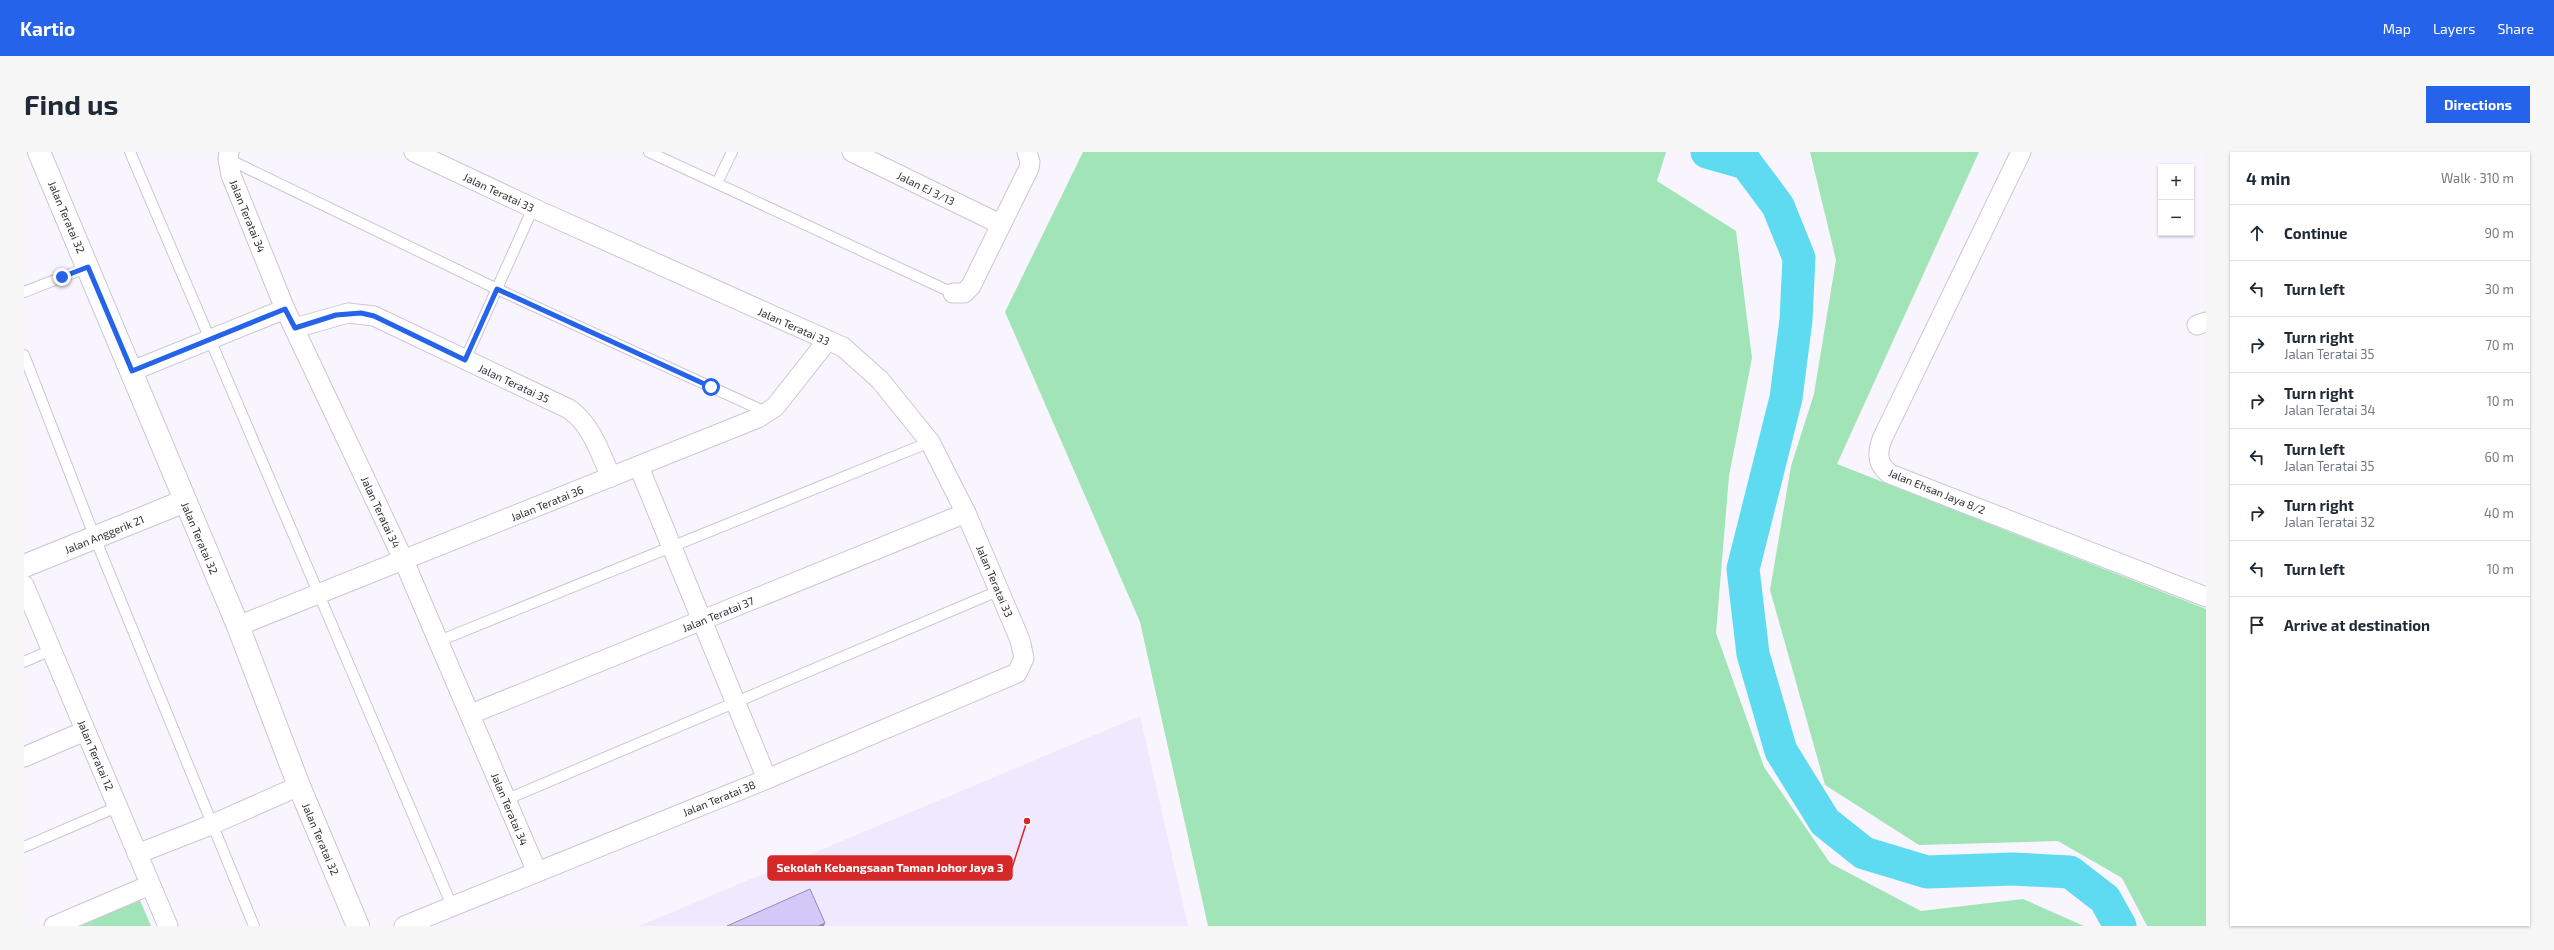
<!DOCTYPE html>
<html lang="en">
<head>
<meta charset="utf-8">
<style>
  :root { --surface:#fff; --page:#f6f6f7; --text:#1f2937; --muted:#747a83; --line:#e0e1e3; --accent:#2563eb }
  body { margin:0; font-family:"Exo 2",sans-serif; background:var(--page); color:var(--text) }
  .controls { position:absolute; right:12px; top:12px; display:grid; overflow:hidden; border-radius:0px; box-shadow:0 1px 3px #0004 }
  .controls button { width:36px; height:36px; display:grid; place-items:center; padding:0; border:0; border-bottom:1px solid var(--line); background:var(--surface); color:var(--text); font:20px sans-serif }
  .stop { position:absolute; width:12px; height:12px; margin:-9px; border:3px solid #2563eb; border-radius:50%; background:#fff }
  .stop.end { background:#2563eb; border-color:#fff; box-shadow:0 1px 4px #0008 }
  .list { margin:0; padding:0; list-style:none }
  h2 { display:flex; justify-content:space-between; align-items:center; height:52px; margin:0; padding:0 16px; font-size:17px }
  h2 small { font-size:13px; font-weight:400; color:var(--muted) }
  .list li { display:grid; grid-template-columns:26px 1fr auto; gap:12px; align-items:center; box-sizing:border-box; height:56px; padding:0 16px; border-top:1px solid var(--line) }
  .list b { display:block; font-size:15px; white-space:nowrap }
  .list p { margin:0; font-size:13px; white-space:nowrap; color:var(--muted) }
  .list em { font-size:13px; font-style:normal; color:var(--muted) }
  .icon { flex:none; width:22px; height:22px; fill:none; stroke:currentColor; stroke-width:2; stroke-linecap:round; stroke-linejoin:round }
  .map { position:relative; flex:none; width:2182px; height:774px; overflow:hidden; border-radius:0px }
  header { display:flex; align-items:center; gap:24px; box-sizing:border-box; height:56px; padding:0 20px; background:var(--accent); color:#fff }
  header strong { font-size:19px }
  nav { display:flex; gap:22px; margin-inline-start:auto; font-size:14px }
  .intro { display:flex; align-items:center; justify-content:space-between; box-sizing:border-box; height:96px; padding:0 24px }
  h1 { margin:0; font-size:28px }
  .button { padding:10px 18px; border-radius:0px; background:var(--accent); color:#fff; font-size:14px; font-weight:700 }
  main { display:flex; gap:24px; padding:0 24px }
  aside { flex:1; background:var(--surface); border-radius:0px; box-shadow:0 1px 3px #0004 }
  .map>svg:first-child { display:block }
  .built { fill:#f0e8fe }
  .green { fill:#a1e4b7 }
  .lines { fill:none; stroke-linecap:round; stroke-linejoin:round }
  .river { stroke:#5fdbf1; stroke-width:33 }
  .lane-casing { stroke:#ccc6d5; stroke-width:12 }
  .street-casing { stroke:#ccc6d5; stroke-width:21 }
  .secondary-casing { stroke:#ccc6d5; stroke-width:24 }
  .lane { stroke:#fff; stroke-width:10 }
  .street { stroke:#fff; stroke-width:19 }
  .secondary { stroke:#fff; stroke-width:22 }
  .shaded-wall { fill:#948cae }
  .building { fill:#d4c8f9; stroke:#948cae }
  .route { stroke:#2563eb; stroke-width:5 }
  .labels { text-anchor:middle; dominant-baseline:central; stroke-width:3.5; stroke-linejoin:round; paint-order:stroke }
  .street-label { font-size:11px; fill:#302e33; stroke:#fff }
  .leader { fill:none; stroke:#d62828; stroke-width:1.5 }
  .callout-dot { fill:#d62828; stroke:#fff; stroke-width:1.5 }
  .callout { fill:#d62828; stroke:#d62828; stroke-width:1.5 }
  .callout-label { font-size:12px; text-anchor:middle; font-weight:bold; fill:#fff }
</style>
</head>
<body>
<header>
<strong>Kartio</strong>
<nav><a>Map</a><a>Layers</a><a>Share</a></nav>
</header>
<div class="intro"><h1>Find us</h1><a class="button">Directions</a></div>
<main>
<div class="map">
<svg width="2182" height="774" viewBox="0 0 2182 774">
  <rect width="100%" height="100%" fill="#f8f5fe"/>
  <path class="built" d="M1116,564L1164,774H615Z"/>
  <g class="green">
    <path d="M1059,0H1642L1633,29L1712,79L1728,206L1705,324L1692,481L1740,615L1806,711L1897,759L1999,747L2060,774H1184L1116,470L981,160Z"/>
    <path d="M1786,0H1955L1813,312L2182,457V774H2123L2098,726L2034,689L1895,693L1801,633L1746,438L1767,314L1790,242L1812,108Z"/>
    <path d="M116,748L127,774H56Z"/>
  </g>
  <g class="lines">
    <path class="river" d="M1683,0L1722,11L1754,54L1775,106L1772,168L1762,246L1719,417L1729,502L1757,599L1801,670L1840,701L1903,720L1989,717L2046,720L2081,747L2096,774"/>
    <defs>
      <g id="lane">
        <path d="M106,0L428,754"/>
        <path d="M625,0L929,141"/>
        <path d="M204,7L473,137L744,261"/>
        <path d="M693,31L708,0"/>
        <path d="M0,140L64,115"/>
        <path d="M0,203L71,386L230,774"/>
        <path d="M441,208L509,56"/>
        <path d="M415,489L906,290"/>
        <path d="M0,510L27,498"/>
        <path d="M481,648L974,439"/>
        <path d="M0,695L93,655"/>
      </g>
      <g id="street">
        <path d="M205,0L204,7L207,23L261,157L380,409L513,720"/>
        <path d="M828,0L976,72"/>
        <path d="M1997,0L1859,285C1853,299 1852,312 1866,322L2182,445"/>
        <path d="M929,141H940L947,134L1005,16L1006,10L1003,0"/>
        <path d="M2173,173L2182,170"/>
        <path d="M271,176L324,161L350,164L545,257C568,273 576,301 587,325"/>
        <path d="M108,219L261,157"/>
        <path d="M615,315L743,627"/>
        <path d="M0,433L144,774"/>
        <path d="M214,474L734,266L751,255L803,189"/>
        <path d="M447,562L942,361"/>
        <path d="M0,605L61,579"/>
        <path d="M113,702L187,673L275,634"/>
        <path d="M30,774L126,733"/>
        <path d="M380,774L743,627L993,521L1000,506L996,488L942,361L906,290L856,228L819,195L509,56L390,0"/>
      </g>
      <g id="secondary">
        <path d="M15,0L214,474L275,634L334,774"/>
        <path d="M0,414L161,349"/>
      </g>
    </defs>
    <use href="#lane" class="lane-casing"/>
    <use href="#street" class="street-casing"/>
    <use href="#secondary" class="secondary-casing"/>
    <use href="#lane" class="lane"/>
    <use href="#street" class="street"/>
    <use href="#secondary" class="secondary"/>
  </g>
  <path class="shaded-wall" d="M801,771L800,774H794Z"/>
  <path class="building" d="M786,737L801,771L794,774H703Z"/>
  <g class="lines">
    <path class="route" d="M38,125L64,115L108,219L261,157L271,176L312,163L337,161L350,164L441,208L473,137L687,235"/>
  </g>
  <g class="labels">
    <g class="street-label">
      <text transform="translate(902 36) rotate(26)">Jalan EJ 3/13</text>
      <text transform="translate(475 40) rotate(25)">Jalan Teratai 33</text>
      <text transform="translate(224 64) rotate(68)">Jalan Teratai 34</text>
      <text transform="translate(43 65) rotate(67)">Jalan Teratai 32</text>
      <text transform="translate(770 174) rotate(24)">Jalan Teratai 33</text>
      <text transform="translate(490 231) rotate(25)">Jalan Teratai 35</text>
      <text transform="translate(1913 339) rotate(22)">Jalan Ehsan Jaya 8/2</text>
      <text transform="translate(523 351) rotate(-22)">Jalan Teratai 36</text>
      <text transform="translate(357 360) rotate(65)">Jalan Teratai 34</text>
      <text transform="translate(80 382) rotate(-22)">Jalan Anggerik 21</text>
      <text transform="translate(176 386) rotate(67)">Jalan Teratai 32</text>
      <text transform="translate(971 429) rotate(67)">Jalan Teratai 33</text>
      <text transform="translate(694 462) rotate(-22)">Jalan Teratai 37</text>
      <text transform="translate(72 603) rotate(67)">Jalan Teratai 12</text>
      <text transform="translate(695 646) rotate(-22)">Jalan Teratai 38</text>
      <text transform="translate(486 657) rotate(67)">Jalan Teratai 34</text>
      <text transform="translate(297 687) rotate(67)">Jalan Teratai 32</text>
    </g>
  </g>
  <path class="leader" d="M1003 669L988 716"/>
  <circle class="callout-dot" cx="1003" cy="669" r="4"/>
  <rect class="callout" x="744" y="704" width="244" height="24" rx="4"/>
  <g class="callout-label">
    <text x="866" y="720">Sekolah Kebangsaan Taman Johor Jaya 3</text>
  </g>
</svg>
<div class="controls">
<button>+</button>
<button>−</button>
</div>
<div class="stop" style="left:687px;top:235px"></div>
<div class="stop end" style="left:38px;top:125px"></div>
</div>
<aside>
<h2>4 min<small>Walk · 310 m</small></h2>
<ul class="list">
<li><svg class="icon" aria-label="ahead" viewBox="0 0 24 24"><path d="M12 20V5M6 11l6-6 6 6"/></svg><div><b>Continue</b></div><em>90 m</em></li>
<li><svg class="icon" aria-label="left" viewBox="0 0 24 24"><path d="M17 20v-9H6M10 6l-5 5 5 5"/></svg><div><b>Turn left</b></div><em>30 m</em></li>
<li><svg class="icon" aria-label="right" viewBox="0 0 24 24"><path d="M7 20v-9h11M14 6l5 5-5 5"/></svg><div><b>Turn right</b><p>Jalan Teratai 35</p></div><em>70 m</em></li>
<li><svg class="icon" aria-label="right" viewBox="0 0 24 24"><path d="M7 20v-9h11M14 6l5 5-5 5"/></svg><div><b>Turn right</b><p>Jalan Teratai 34</p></div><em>10 m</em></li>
<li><svg class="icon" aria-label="left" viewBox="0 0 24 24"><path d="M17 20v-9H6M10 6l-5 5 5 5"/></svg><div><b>Turn left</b><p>Jalan Teratai 35</p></div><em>60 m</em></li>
<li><svg class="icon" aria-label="right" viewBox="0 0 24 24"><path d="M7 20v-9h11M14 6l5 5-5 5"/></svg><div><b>Turn right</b><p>Jalan Teratai 32</p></div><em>40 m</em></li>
<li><svg class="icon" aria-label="left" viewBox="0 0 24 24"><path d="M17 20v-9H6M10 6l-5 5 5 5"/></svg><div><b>Turn left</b></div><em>10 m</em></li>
<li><svg class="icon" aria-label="arrive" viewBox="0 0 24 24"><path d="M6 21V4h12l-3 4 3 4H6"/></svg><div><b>Arrive at destination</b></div></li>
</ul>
</aside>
</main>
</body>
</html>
